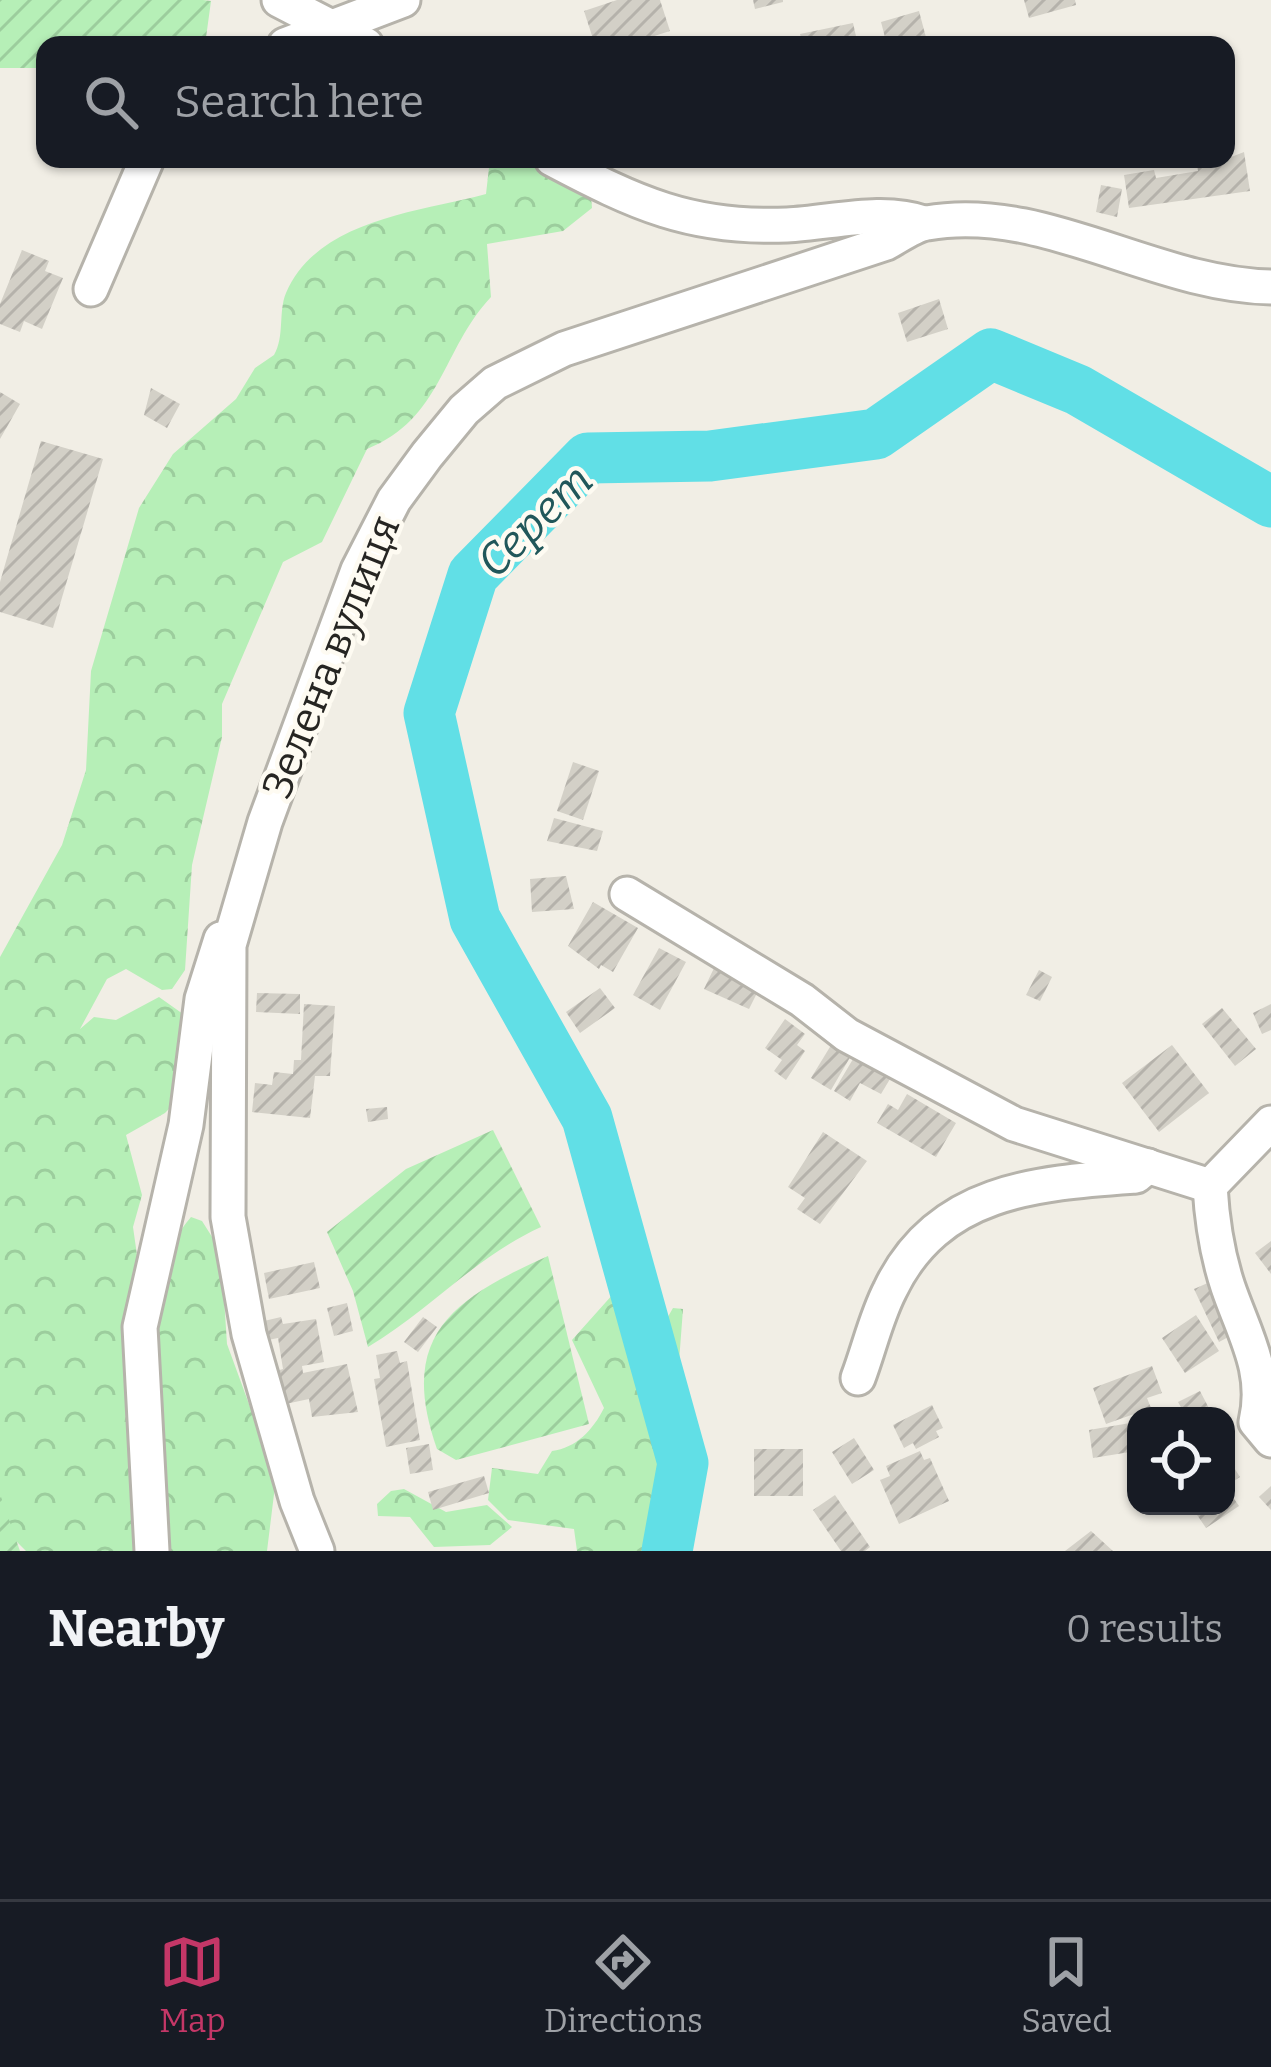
<!DOCTYPE html>
<html lang="en">
<head>
<meta charset="utf-8">
<style>
  :root { --surface:#171b24; --page:#20242c; --text:#f1f3f6; --muted:#9ea1a6; --line:#363941; --accent:#c43767 }
  body { margin:0; font-family:Bitter,serif; background:var(--page); color:var(--text) }
  .controls { position:absolute; right:36px; bottom:36px; display:grid; overflow:hidden; border-radius:24px; box-shadow:0 3px 9px #0004 }
  .controls button { width:108px; height:108px; display:grid; place-items:center; padding:0; border:0; border-bottom:3px solid var(--line); background:var(--surface); color:var(--text); font:60px sans-serif }
  .list { margin:0; padding:0; list-style:none }
  h2 { display:flex; justify-content:space-between; align-items:center; height:156px; margin:0; padding:0 48px; font-size:51px }
  h2 small { font-size:39px; font-weight:400; color:var(--muted) }
  .icon { flex:none; width:66px; height:66px; fill:none; stroke:currentColor; stroke-width:2; stroke-linecap:round; stroke-linejoin:round }
  .map { position:relative; flex:none; width:1271px; height:1551px; overflow:hidden }
  .search { position:absolute; background:var(--surface); box-shadow:0 3px 9px #0004; left:36px; right:36px; top:36px; height:132px; display:flex; align-items:center; gap:30px; box-sizing:border-box; padding:0 42px; border-radius:24px; color:var(--muted); font-size:45px }
  .sheet { height:348px; background:var(--surface) }
  nav { display:flex; justify-content:space-around; align-items:center; box-sizing:border-box; height:168px; border-top:3px solid var(--line); background:var(--surface); font-size:33px; color:var(--muted) }
  nav a { display:grid; justify-items:center; gap:6px }
  nav .on { color:var(--accent) }
  .map>svg:first-child { display:block }
  .forest { fill:url(#forest-crowns) }
  .garden { fill:url(#garden-furrows) }
  .lines { fill:none; stroke-linecap:round; stroke-linejoin:round }
  .river { stroke:#61dfe6; stroke-width:51 }
  .building { fill:url(#building-hatch) }
  .minor-casing { stroke:#b6b3ab; stroke-width:39 }
  .minor { stroke:#fff; stroke-width:33 }
  .labels { text-anchor:middle; dominant-baseline:central; stroke-width:9; stroke-linejoin:round; paint-order:stroke }
  .street-label { font-size:42px; fill:#262522; stroke:#fefbf2 }
  .water-label { font-size:45px; font-style:italic; fill:#21575a; stroke:#fefbf2 }
</style>
</head>
<body>
<div class="map">
<svg width="1271" height="1551" viewBox="0 0 1271 1551">
  <defs>
    <pattern id="forest-crowns" width="20" height="18" patternUnits="userSpaceOnUse" patternTransform="scale(3)"><rect width="20" height="18" fill="#b6efb7"/><path d="M2 6a3 3 0 1 1 6 0M12 15a3 3 0 1 1 6 0" fill="none" stroke="#9ccd9d"/></pattern>
    <pattern id="garden-furrows" width="10" height="10" patternUnits="userSpaceOnUse" patternTransform="scale(3)"><rect width="10" height="10" fill="#b6efb7"/><path d="M-1 1l2-2M0 10L10 0M9 11l2-2" fill="none" stroke="#9ccd9d"/></pattern>
    <pattern id="building-hatch" width="6" height="6" patternUnits="userSpaceOnUse" patternTransform="scale(3)"><rect width="6" height="6" fill="#d3d0c7"/><path d="M-1 1l2-2M0 6l6-6M5 7l2-2" fill="none" stroke="#b5b2ab"/></pattern>
  </defs>
  <rect width="100%" height="100%" fill="#f1eee5"/>
  <g class="forest">
    <path d="M490,159H563L591,197L592,208L563,231L487,244L491,297C442,349 442,419 367,449L322,542L283,562L222,704V737L192,865L185,970L172,989L162,990L126,969L107,979L80,1029L94,1017L116,1020L159,997L183,1014L189,1035L187,1090L165,1113L126,1135L142,1195L133,1227L141,1283L143,1551H26L0,1525V957L62,845L86,770L91,671L139,508L173,454L236,399L255,368L274,355C285,336 278,312 286,293C317,220 418,212 486,194Z"/>
    <path d="M191,1217L202,1221L221,1251L227,1344L276,1478L267,1551H151C147,1452 123,1297 191,1217Z"/>
    <path d="M614,1293L627,1297C677,1402 668,1441 647,1551H577L574,1529L508,1520L488,1500L492,1468L538,1474L552,1451C576,1448 593,1430 604,1408L572,1340Z"/>
    <path d="M673,1308L683,1309L679,1362L698,1456L691,1551H658L677,1455L658,1334Z"/>
    <path d="M404,1489L446,1512L487,1505L512,1527L490,1545L434,1547L410,1517L378,1516L377,1504L391,1491Z"/>
  </g>
  <g class="garden">
    <path d="M0,0H203L211,1L205,45H45V68H0Z"/>
    <path d="M493,1130L541,1227C475,1257 430,1310 368,1347L353,1291L327,1232L406,1169Z"/>
    <path d="M548,1256L589,1424L456,1460L437,1449C397,1335 453,1299 548,1256Z"/>
    <path d="M0,1494L20,1551H0Z"/>
  </g>
  <g class="lines">
    <path class="river" d="M667,1551L683,1463L587,1118L475,919L429,713L473,575L588,458L710,456L876,434L991,354L1078,390L1271,502"/>
  </g>
  <g class="building">
    <path d="M617,0H660L670,31L626,45H595L584,11Z"/>
    <path d="M753,0H783V2L755,9Z"/>
    <path d="M1024,0H1075L1076,5L1029,18Z"/>
    <path d="M919,11L928,45H887L881,22Z"/>
    <path d="M853,23L858,45H803L800,34Z"/>
    <path d="M1244,152L1250,191L1129,208L1124,175L1154,170L1156,178L1198,171L1196,159H1226Z"/>
    <path d="M1101,185L1122,189L1117,217L1096,212Z"/>
    <path d="M22,250L49,261L45,271L63,278L42,329L24,321L20,332L0,324V304Z"/>
    <path d="M939,299L948,329L907,342L898,313Z"/>
    <path d="M151,388L180,404L167,428L144,415Z"/>
    <path d="M0,392L20,404L0,439Z"/>
    <path d="M41,441L103,459L53,628L0,612V582Z"/>
    <path d="M573,762L599,771L583,820L557,811Z"/>
    <path d="M554,818L603,831L597,851L547,841Z"/>
    <path d="M566,876L574,909L532,912L530,879Z"/>
    <path d="M593,902L638,928L613,972L601,965L599,969L568,946Z"/>
    <path d="M659,948L686,962L660,1010L633,995Z"/>
    <path d="M715,966L760,987L749,1009L704,989Z"/>
    <path d="M1039,970L1052,977L1040,1001L1026,995Z"/>
    <path d="M600,988L615,1008L580,1033L566,1012Z"/>
    <path d="M257,993L300,994V1014L256,1012Z"/>
    <path d="M304,1004L335,1006L330,1076H315L310,1118L252,1112L255,1083L272,1085L274,1072L293,1074L294,1060H301Z"/>
    <path d="M1271,1004V1030L1262,1034L1253,1013Z"/>
    <path d="M1222,1008L1256,1049L1235,1066L1202,1024Z"/>
    <path d="M785,1019L805,1034L797,1045L805,1051L786,1080L774,1071L782,1060L765,1048Z"/>
    <path d="M833,1042L852,1054L831,1090L811,1078Z"/>
    <path d="M1172,1045L1209,1093L1159,1132L1122,1083Z"/>
    <path d="M856,1054L890,1079L881,1094L860,1083L850,1101L834,1091Z"/>
    <path d="M907,1094L956,1123L936,1157L877,1123L888,1104L898,1110Z"/>
    <path d="M387,1107L388,1119L368,1122L366,1109Z"/>
    <path d="M823,1132L867,1161L820,1224L797,1209L805,1198L788,1187Z"/>
    <path d="M1271,1241V1274L1255,1253Z"/>
    <path d="M314,1262L320,1288L269,1299L264,1273Z"/>
    <path d="M1210,1282L1234,1334L1219,1342L1194,1289Z"/>
    <path d="M347,1303L353,1331L334,1336L327,1308Z"/>
    <path d="M1196,1315L1219,1351L1185,1373L1162,1338Z"/>
    <path d="M281,1317L283,1324L316,1319L324,1362L302,1366L303,1373L347,1364L358,1412L312,1417L309,1399L276,1406L269,1373L283,1369L278,1338L268,1340L264,1321Z"/>
    <path d="M423,1317L437,1327L418,1352L404,1342Z"/>
    <path d="M397,1351L400,1363L407,1361L420,1440L386,1447L374,1379L380,1378L376,1355Z"/>
    <path d="M1152,1366L1162,1393L1147,1398L1151,1408L1106,1424L1093,1388Z"/>
    <path d="M1200,1391L1213,1416H1186L1178,1402Z"/>
    <path d="M932,1405L943,1428L936,1431L939,1437L916,1449L913,1443L904,1448L893,1425Z"/>
    <path d="M1136,1422V1451L1093,1458L1089,1430Z"/>
    <path d="M854,1438L874,1470L852,1484L832,1452Z"/>
    <path d="M429,1444L433,1470L410,1474L406,1448Z"/>
    <rect x="754" y="1449" width="49" height="47"/>
    <path d="M920,1451L924,1460L930,1458L949,1501L899,1524L880,1480L890,1476L886,1466Z"/>
    <path d="M1229,1460L1240,1477L1226,1486V1463Z"/>
    <path d="M484,1476L489,1493L433,1510L428,1492Z"/>
    <path d="M1271,1486V1510L1259,1497Z"/>
    <path d="M1226,1487L1239,1506L1206,1528L1191,1506H1226Z"/>
    <path d="M835,1495L870,1547L865,1551H841L813,1510Z"/>
    <path d="M1091,1531L1113,1551H1065Z"/>
  </g>
  <g class="lines">
    <defs>
      <g id="minor">
        <path d="M279,0L366,45"/>
        <path d="M285,45L403,0"/>
        <path d="M552,159C635,203 691,229 787,225C831,223 882,208 924,223"/>
        <path d="M91,289L147,159"/>
        <path d="M627,894L802,1000L847,1035L1014,1124L1210,1186"/>
        <path d="M1271,1123L1210,1186C1212,1221 1217,1254 1228,1287C1244,1334 1268,1371 1256,1422L1271,1440"/>
        <path d="M858,1378C869,1349 876,1317 890,1290C938,1189 1038,1183 1136,1176L1148,1166"/>
        <path d="M152,1551L140,1327L186,1125L202,999L221,939"/>
        <path d="M317,1551L297,1501L249,1334L228,1217L229,945L265,822L358,570L394,500L427,455L464,410L495,383L564,349L886,243C899,236 914,225 927,223C1042,202 1154,285 1271,287"/>
      </g>
    </defs>
    <use href="#minor" class="minor-casing"/>
    <use href="#minor" class="minor"/>
  </g>
  <g class="labels">
    <g class="street-label">
      <text transform="translate(331 657) rotate(-68)">Зелена вулиця</text>
    </g>
    <g class="water-label">
      <text transform="translate(535 521) rotate(-44)">Серет</text>
    </g>
  </g>
</svg>
<div class="controls">
<button><svg class="icon" aria-label="locate" viewBox="0 0 24 24"><circle cx="12" cy="12" r="6"/><path d="M12 2v4M12 18v4M2 12h4M18 12h4"/></svg></button>
</div>
<div class="search"><svg class="icon" aria-label="search" viewBox="0 0 24 24"><circle cx="10" cy="10" r="6"/><path d="M15 15l6 6"/></svg>Search here</div>
</div>
<section class="sheet">
<h2>Nearby<small>0 results</small></h2>
<ul class="list">
</ul>
</section>
<nav>
<a class="on"><svg class="icon" aria-label="map" viewBox="0 0 24 24"><path d="M3 6l6-2 6 2 6-2v14l-6 2-6-2-6 2zM9 4v14M15 6v14"/></svg>Map</a>
<a><svg class="icon" aria-label="directions" viewBox="0 0 24 24"><path d="M12 3l9 9-9 9-9-9zM9 14v-3h6M13 9l2 2-2 2"/></svg>Directions</a>
<a><svg class="icon" aria-label="saved" viewBox="0 0 24 24"><path d="M7 4h10v16l-5-4-5 4z"/></svg>Saved</a>
</nav>
</body>
</html>
